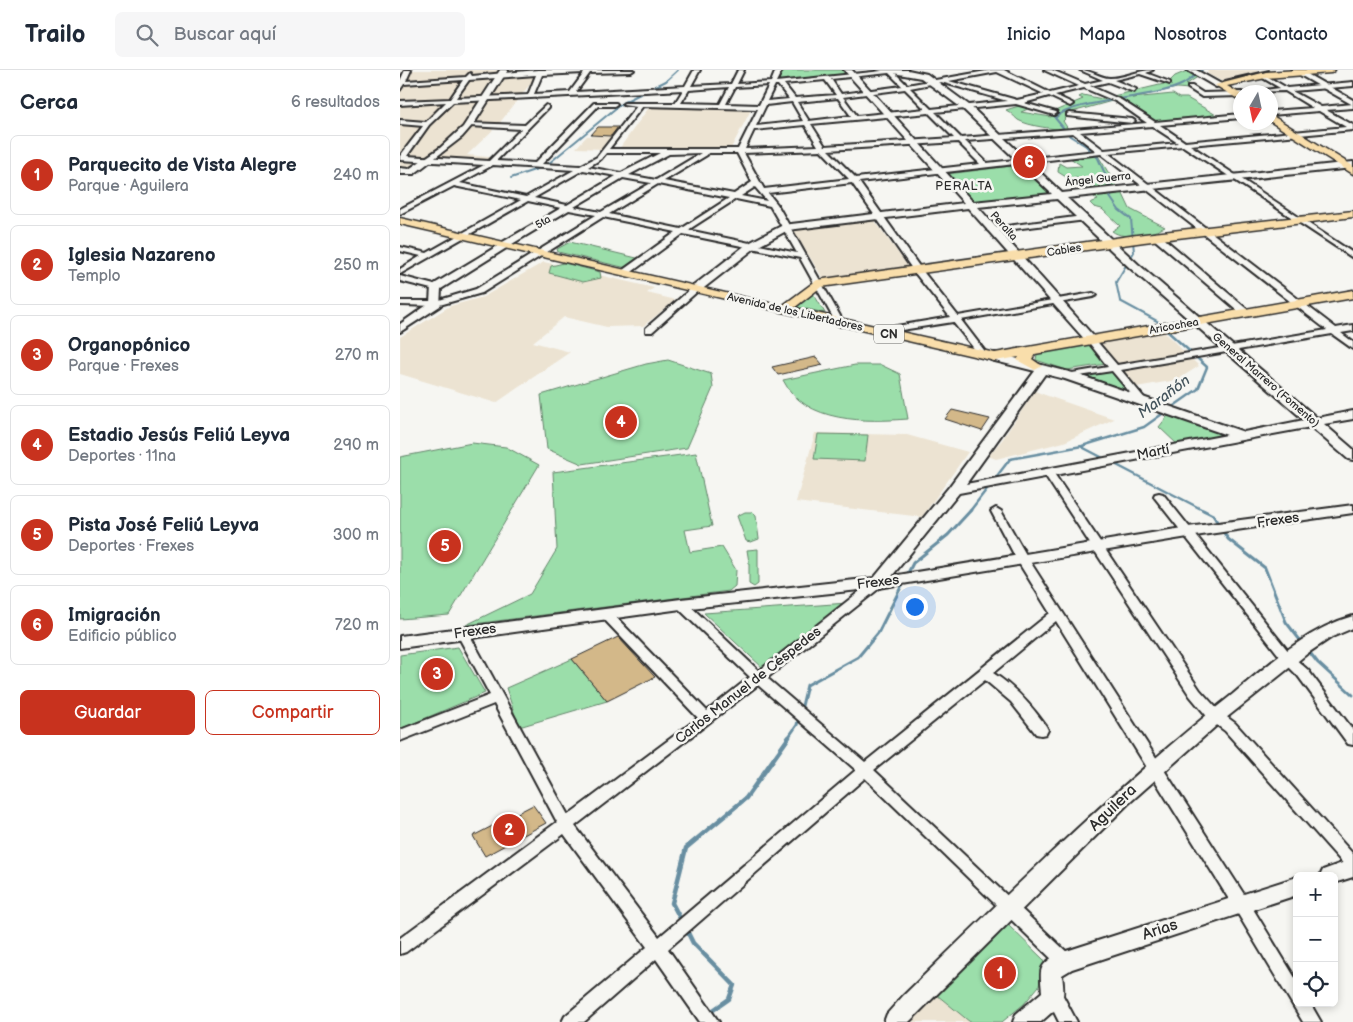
<!DOCTYPE html>
<html lang="es">
<head>
<meta charset="utf-8">
<style>
  :root { --surface:#fff; --page:#f6f6f7; --text:#1f2937; --muted:#747a83; --line:#e0e1e3; --accent:#c8321e }
  body { margin:0; font-family:"Balsamiq Sans",sans-serif; background:var(--page); color:var(--text) }
  .controls { position:absolute; right:15px; bottom:15px; display:grid; overflow:hidden; border-radius:8px; box-shadow:0 2px 8px #0003 }
  .controls button { width:45px; height:45px; display:grid; place-items:center; padding:0; border:0; border-bottom:1px solid var(--line); background:var(--surface); color:var(--text); font:25px sans-serif }
  .compass { position:absolute; left:833px; top:15px; width:45px; height:45px; border-radius:50%; background:var(--surface); box-shadow:0 2px 8px #0003; rotate:189deg }
  .you { position:absolute; left:514px; top:536px; width:18px; height:18px; margin:-12px; border:4px solid #fff; border-radius:50%; background:#1a73e8; box-shadow:0 0 0 8px #1a73e833 }
  .badge { display:grid; place-items:center; width:32px; height:32px; border-radius:50%; background:var(--accent); color:#fff; font-size:16px; font-weight:700 }
  .pin { position:absolute; translate:-50% -50%; border:2px solid #fff; box-shadow:0 1px 5px #0006 }
  .list { margin:0; padding:0; list-style:none }
  h2 { display:flex; justify-content:space-between; align-items:center; height:65px; margin:0; padding:0 20px; font-size:21px }
  h2 small { font-size:16px; font-weight:400; color:var(--muted) }
  .list li { display:grid; grid-template-columns:32px 1fr auto; gap:15px; align-items:center; box-sizing:border-box; height:80px; margin:0 10px 10px; padding:0 10px; border:1px solid var(--line); border-radius:8px }
  .list b { display:block; font-size:19px; white-space:nowrap }
  .list p { margin:0; font-size:16px; white-space:nowrap; color:var(--muted) }
  .list em { font-size:16px; font-style:normal; color:var(--muted) }
  .actions { display:flex; gap:10px; padding:15px 20px }
  .actions a { flex:1; padding:11px 0; border:1px solid var(--accent); border-radius:8px; text-align:center; font-size:18px; color:var(--accent) }
  .actions .main { background:var(--accent); color:#fff }
  .icon { flex:none; width:28px; height:28px; fill:none; stroke:currentColor; stroke-width:2; stroke-linecap:round; stroke-linejoin:round }
  .map { position:relative; flex:none; width:953px; height:952px; overflow:hidden }
  header { display:flex; align-items:center; gap:30px; box-sizing:border-box; height:70px; padding:0 25px; background:var(--surface); border-bottom:1px solid var(--line) }
  header strong { font-size:24px }
  nav { display:flex; gap:28px; margin-inline-start:auto; font-size:18px }
  .search { width:350px; height:45px; background:var(--page); display:flex; align-items:center; gap:12px; box-sizing:border-box; padding:0 18px; border-radius:8px; color:var(--muted); font-size:19px }
  main { display:flex }
  aside { flex:1; background:var(--surface) }
  .map>svg:first-child { display:block }
  .built { fill:#ece3d2 }
  .green { fill:#9bdeaa; stroke:#63846a }
  .lines { fill:none; stroke-linecap:round; stroke-linejoin:round }
  .stream-far3 { stroke:#678ea1; stroke-width:2 }
  .stream-far2 { stroke:#678ea1; stroke-width:2.5 }
  .stream-far1 { stroke:#678ea1; stroke-width:3 }
  .stream { stroke:#678ea1; stroke-width:4.5 }
  .building { fill:#d3b889; stroke:#2b2b2b }
  .street-casing { stroke:#2b2b2b; stroke-width:4 }
  .secondary-casing { stroke:#2b2b2b; stroke-width:4 }
  .primary-casing { stroke:#2b2b2b; stroke-width:3 }
  .street { fill:#f6f6f2; fill-rule:evenodd }
  .secondary { fill:#f6f6f2; fill-rule:evenodd }
  .primary { fill:#f9deab; fill-rule:evenodd }
  .rail { stroke:#2b2b2b; stroke-width:2 }
  .labels { text-anchor:middle; dominant-baseline:central; stroke-width:5; stroke-linejoin:round; paint-order:stroke }
  .far-street-label { font-size:11px; fill:#2b2b2b; stroke:#f6f6f2 }
  .far-neighbourhood-label { font-size:12px; letter-spacing:1px; fill:#2b2b2b; stroke:#f6f6f2 }
  .shield { fill:#f6f6f2; stroke:#686867; stroke-width:1 }
  .shield-label { font-size:12px; font-weight:bold; fill:#2b2b2b }
  .street-label { font-size:14px; fill:#2b2b2b; stroke:#f6f6f2 }
  .water-label { font-size:15px; font-style:italic; fill:#44545c; stroke:#f6f6f2 }
  .near-street-label { font-size:16px; fill:#2b2b2b; stroke:#f6f6f2 }
</style>
</head>
<body>
<header>
<strong>Trailo</strong>
<div class="search"><svg class="icon" aria-label="search" viewBox="0 0 24 24"><circle cx="10" cy="10" r="6"/><path d="M15 15l6 6"/></svg>Buscar aquí</div>
<nav><a>Inicio</a><a>Mapa</a><a>Nosotros</a><a>Contacto</a></nav>
</header>
<main>
<aside>
<h2>Cerca<small>6 resultados</small></h2>
<ul class="list">
<li><span class="badge">1</span><div><b>Parquecito de Vista Alegre</b><p>Parque · Aguilera</p></div><em>240 m</em></li>
<li><span class="badge">2</span><div><b>Iglesia Nazareno</b><p>Templo</p></div><em>250 m</em></li>
<li><span class="badge">3</span><div><b>Organopónico</b><p>Parque · Frexes</p></div><em>270 m</em></li>
<li><span class="badge">4</span><div><b>Estadio Jesús Feliú Leyva</b><p>Deportes · 11na</p></div><em>290 m</em></li>
<li><span class="badge">5</span><div><b>Pista José Feliú Leyva</b><p>Deportes · Frexes</p></div><em>300 m</em></li>
<li><span class="badge">6</span><div><b>Imigración</b><p>Edificio público</p></div><em>720 m</em></li>
</ul>
<div class="actions"><a class="main">Guardar</a><a>Compartir</a></div>
</aside>
<div class="map">
<svg width="953" height="952" viewBox="0 0 953 952">
  <rect width="100%" height="100%" fill="#f6f6f2"/>
  <filter id="ink" filterUnits="userSpaceOnUse"><feTurbulence type="fractalNoise" baseFrequency=".02" numOctaves="2"/><feDisplacementMap in="SourceGraphic" scale="10" xChannelSelector="R" yChannelSelector="G"/><feConvolveMatrix kernelMatrix="1 2 1 2 8 2 1 2 1" color-interpolation-filters="sRGB"/></filter>
  <g filter="url(#ink)">
    <g class="built">
      <path d="M8,0H104L70,54L11,102L0,101V18Z"/>
      <path d="M111,0H141L98,55L67,85L99,88L90,94L33,90L73,54Z"/>
      <path d="M807,0H915L863,4L823,12L808,4Z"/>
      <path d="M250,36L351,40L330,80L219,79Z"/>
      <path d="M187,66H214L204,79L176,78Z"/>
      <path d="M474,150L510,199L424,210L393,160Z"/>
      <path d="M144,192L254,218L247,223L276,230L243,256L207,257L164,247L133,272L170,282L96,333L0,304V267L50,236L83,227Z"/>
      <path d="M765,263L799,296L777,310L736,317L696,273Z"/>
      <path d="M635,321L645,325L714,349L664,372L596,389L588,386L602,370Z"/>
      <path d="M415,363L507,365L568,382L522,447L396,432Z"/>
      <path d="M537,925L570,952H512Z"/>
    </g>
    <g class="green">
      <path d="M384,0H444L448,5L378,12Z"/>
      <path d="M787,1L799,6L787,14L789,19L777,18L732,28L773,24L779,28H787L818,46L756,51L722,29L713,26L768,13L775,6Z"/>
      <path d="M683,25L712,31L672,42L663,51L668,59C656,60 628,56 618,50C613,46 612,43 606,40L622,35L618,33L635,36L621,42L651,47L655,41L683,29L679,27Z"/>
      <path d="M697,84L716,115L680,118V113L684,109L666,107L658,102L659,93L666,97L682,96L670,88L671,86Z"/>
      <path d="M620,95L651,125L574,134L547,104Z"/>
      <path d="M721,120L730,139L765,157C752,164 725,171 712,161L720,156L702,139L694,137L690,133L698,130L690,124Z"/>
      <path d="M170,172L245,190L231,199L158,182L157,179Z"/>
      <path d="M164,193L200,202L201,208L183,212L149,203L151,196Z"/>
      <path d="M413,223L425,243L397,237Z"/>
      <path d="M688,274L706,294L667,300L636,290L637,284Z"/>
      <path d="M268,290L311,304L313,318L287,378L182,394L147,379L141,325L246,294Z"/>
      <path d="M455,295H481L500,304L508,349C467,352 405,354 383,310Z"/>
      <path d="M714,301L729,321L686,306Z"/>
      <path d="M770,343L831,364L779,376L759,357Z"/>
      <path d="M418,364L468,365L465,391L414,389Z"/>
      <path d="M72,373L106,377L139,395L49,545L0,549V387Z"/>
      <path d="M296,383L312,456L285,460L290,482L322,477L336,500L335,516L329,521L66,555L130,524L157,479L153,402Z"/>
      <path d="M345,442H352L356,446L359,469L351,472L346,471L337,446Z"/>
      <path d="M358,479V514L354,517L349,514V492L347,480Z"/>
      <path d="M448,533L364,599L304,543Z"/>
      <path d="M58,577L85,623L0,659V585Z"/>
      <path d="M172,589L207,631L119,657L106,618Z"/>
      <path d="M606,853L644,890L639,916L624,934L602,952H570L537,925Z"/>
    </g>
    <g class="lines">
      <g class="stream-far3">
        <path d="M148,94L222,33L266,11L278,0"/>
        <path d="M111,108L143,97"/>
        <path d="M767,260L757,251L720,231L716,212L734,182L731,149L719,140L710,127L713,122L698,88L686,76L670,66L655,48C674,29 755,29 783,14C790,10 796,4 802,0"/>
      </g>
      <g class="stream-far2">
        <path d="M765,259L807,297L798,319L771,338"/>
        <path d="M682,377L805,441"/>
        <path d="M570,441L610,389L682,376L744,357L765,342"/>
      </g>
      <g class="stream-far1">
        <path d="M803,440L813,445L819,455"/>
        <path d="M822,460L828,469L865,498L886,552L903,574"/>
        <path d="M907,579L918,593L953,625"/>
        <path d="M401,640L407,615L458,587L478,563L513,493L548,465L571,440"/>
        <path d="M388,668L397,655L399,646"/>
      </g>
      <g class="stream">
        <path d="M282,852L272,833L286,778L346,728L389,667"/>
        <path d="M286,859L293,873L334,915L329,929L309,943"/>
      </g>
    </g>
    <g class="building">
      <path d="M198,57H218L211,66L191,65Z"/>
      <path d="M416,287L423,295L378,305L372,297Z"/>
      <path d="M552,340L590,349L582,361L545,349Z"/>
      <path d="M218,567L255,607L207,631L172,589Z"/>
      <path d="M133,735L146,753L85,786L73,766Z"/>
    </g>
    <g class="lines">
      <defs>
        <g id="street">
          <path d="M5,0H11L6,11L66,7L70,3L72,6L138,0H234L231,2L190,3L176,22L285,16L294,0H300L291,16L331,14L338,0H344L337,14L371,12L376,0H382L376,12L492,0L507,15L592,0H604L650,23L679,16L644,0H652L685,14L703,10L680,0C691,0 700,8 710,8C725,8 738,0 753,0L746,3L770,12V14L740,4L714,10L736,19L734,22L708,12L690,16L721,30L755,52L841,44V48L760,55L785,72L946,57L919,41L871,45V41L913,38L885,21L849,22L880,18L861,7L863,4L887,18L953,12V16L892,21L921,37L953,34V38L926,40L953,55V60L790,75L953,183V188L783,76L708,83L936,258L953,255V261L941,263L953,272V279L932,264L721,300L746,330L741,333L738,332L712,301L666,308V304L708,297L687,270L691,267L694,268L717,295L927,260L701,84L459,112L521,199L558,246L693,223L697,225L693,227L561,250L587,284L583,287L580,286L553,252L476,264V260L479,259L550,247L515,203L452,113L368,123L377,134L444,253L443,255L440,256L436,253L400,188L283,164L229,204H223V200L276,162L203,147L82,223L36,236L0,235V231H36L76,219L196,145L169,140L107,177H101V173L161,138L128,131L0,204V199L21,186L0,181V177L27,183L121,130L54,116L0,144V139L84,95L0,90V86L23,56L0,54V50L26,52L46,32L0,35V31L50,29L63,10L4,14L0,20V11ZM597,2L644,24L617,30L549,11ZM184,3L170,22L134,24L142,5ZM489,3L502,16L441,24L431,9ZM136,5L128,25L56,28L69,10ZM425,10L436,25L395,28L384,14ZM541,12L607,31L531,39L510,18ZM369,15L359,35L326,34L335,17ZM375,15H378L389,29L367,31ZM329,17L320,34L281,33L289,20ZM684,18L717,32L747,53L561,68L535,42L616,34L654,45L657,43L656,42L624,33L649,26L670,36L673,34L672,33L655,25ZM505,19L525,39L457,46L443,27ZM283,20L275,33H224L223,34L237,36L197,87L180,96L142,94L198,36H214L217,34L216,33H194L135,93L96,91L148,38V36L146,35L125,55L68,53V55L70,56L121,59L89,91L7,86L29,55L53,32ZM438,28L451,46L409,51L397,32ZM392,32L403,51L356,56L366,35ZM243,36L358,39L338,79H209ZM529,43L554,68L425,76L411,54ZM405,55L418,76L345,79L354,60ZM752,56L778,73L704,80L680,62ZM673,63L696,81L587,93L565,71ZM558,72L580,94L456,108L428,80ZM421,80L449,109L364,119L344,83ZM206,83H260L221,103L188,97L201,89ZM301,83L256,110L229,105L269,84ZM308,83H337L352,112L334,124L264,111L307,85ZM93,95L174,100L126,127L60,113ZM183,100L216,106L167,135L134,128ZM223,108L251,113L201,142L174,137ZM258,114L329,128L281,159L209,144ZM355,117L367,131L341,126ZM336,129L370,136L397,183L288,160Z"/>
          <path d="M788,16H792L803,23L841,22H842L841,26L802,27L788,18Z"/>
          <path d="M669,43L732,49L735,51L732,53L667,46V44Z"/>
          <path d="M683,146L687,148L686,150L591,162L587,160L591,158Z"/>
          <path d="M754,165H760L849,241V245H843L754,169Z"/>
          <path d="M0,206L38,216L39,218L35,220L0,211Z"/>
          <path d="M293,217L300,219L252,262H246V258Z"/>
          <path d="M648,399L653,402L800,620L820,642L835,653L953,784V800L948,799L825,661L810,650L790,626L643,402Z"/>
          <path d="M759,423L763,424L893,587L908,600L953,660V675L948,674L898,606L885,593L755,428L754,426L755,424Z"/>
          <path d="M596,438L601,441L629,490L847,829L897,911V933H910L921,952H903L835,839L656,551L593,603C615,617 631,635 646,656L648,660L646,664L641,665L636,664L611,632L585,610L474,700L671,886L673,891L671,896L665,898L659,896L465,708L268,879L319,952H300L256,889L184,952H162L165,946L247,877L164,764L6,882L0,884V868L157,752L94,634L0,671V660L90,625L56,562L58,559H66L68,562L168,745L298,648L202,547L200,544L202,541H210L307,641L350,607L277,537L275,534L277,531H285L359,601L474,510H482L484,513L482,516L367,608L465,692L650,543L617,490L591,441ZM358,615L456,700L259,867L175,756Z"/>
          <path d="M654,918L660,920L677,952H659L646,926L648,920Z"/>
        </g>
        <g id="secondary">
          <path d="M100,0H108L75,52L62,67L14,104H0V98L9,99L40,78L63,57Z"/>
          <path d="M444,0H452L573,132L652,124L563,39L521,8L476,0H508L527,4L569,35L662,123L953,92V98L667,128L738,194L917,348L953,341V349L924,354L953,379V390L948,389L911,357L559,423L492,506L788,457L953,435V443L788,467L478,518L281,539L0,578V566L281,529L474,508L549,417L635,301L591,290V284L595,283L673,303L844,362L904,350L730,198L657,129L578,137L695,268V272H687L568,138L388,160L355,178L300,221H292V217L347,174L383,155L564,133ZM645,304L665,309L827,365L566,414Z"/>
          <path d="M787,0H796L823,15L816,17Z"/>
          <path d="M891,0H900L953,30V35Z"/>
          <path d="M104,172L108,173V177L41,219L40,236L0,262V254L30,233L31,216Z"/>
          <path d="M953,546V558L932,567L908,583L816,656L728,734L509,952H484L487,944L503,926C610,822 716,716 833,624C869,594 907,559 953,546Z"/>
          <path d="M953,789V807L934,813V806H920L923,800Z"/>
          <path d="M897,807V825L672,899L662,905C666,935 662,933 641,952H613L616,944L642,922C640,899 638,897 657,884Z"/>
        </g>
        <g id="primary">
          <path d="M898,0H935L931,3L866,8L827,16L841,24V31L815,15L866,2Z"/>
          <path d="M871,45L953,96V104L871,52Z"/>
          <path d="M953,141V147L744,172L421,217L394,238L595,283L953,220V228L635,284L632,289L642,296L635,300L617,290L619,287L595,291L0,154V148L382,236L417,210L744,164Z"/>
        </g>
      </defs>
      <use href="#street" class="street-casing"/>
      <use href="#secondary" class="secondary-casing"/>
      <use href="#primary" class="primary-casing"/>
      <use href="#street" class="street"/>
      <use href="#secondary" class="secondary"/>
      <use href="#primary" class="primary"/>
      <path class="rail" d="M825,10L869,0"/>
    </g>
  </g>
  <g class="labels">
    <g class="far-street-label">
      <text transform="translate(698 109) rotate(-6)">Ángel Guerra</text>
      <text transform="translate(143 152) rotate(-30)">5ta</text>
      <text transform="translate(604 156) rotate(48)">Peralta</text>
      <text transform="translate(664 180) rotate(-9)">Cables</text>
      <text transform="translate(395 242) rotate(13)">Avenida de los Libertadores</text>
      <text transform="translate(774 256) rotate(-10)">Aricochea</text>
      <text transform="translate(866 310) rotate(41)">General Marrero (Fomento)</text>
    </g>
    <g class="far-neighbourhood-label">
      <text x="564" y="116">PERALTA</text>
    </g>
    <rect class="shield" x="474" y="254.5" width="30" height="19" rx="4"/>
    <g class="shield-label">
      <text x="489" y="264">CN</text>
    </g>
    <g class="street-label">
      <text transform="translate(753 382) rotate(-11)">Martí</text>
      <text transform="translate(878 450) rotate(-8)">Frexes</text>
      <text transform="translate(478 512) rotate(-7)">Frexes</text>
      <text transform="translate(75 561) rotate(-8)">Frexes</text>
      <text transform="translate(348 615) rotate(-38)">Carlos Manuel de Céspedes</text>
    </g>
    <g class="water-label">
      <text transform="translate(764 327) rotate(-37)">Marañón</text>
    </g>
    <g class="near-street-label">
      <text transform="translate(713 738) rotate(-44)">Aguilera</text>
      <text transform="translate(760 860) rotate(-18)">Arias</text>
    </g>
  </g>
</svg>
<div class="controls">
<button>+</button>
<button>−</button>
<button><svg class="icon" aria-label="locate" viewBox="0 0 24 24"><circle cx="12" cy="12" r="6"/><path d="M12 2v4M12 18v4M2 12h4M18 12h4"/></svg></button>
</div>
<svg class="compass" viewBox="-18 -18 36 36"><path d="M0-13l5 13h-10z" fill="#e53935"/><path d="M0 13l5-13h-10z" fill="#747a83"/></svg>
<div class="you"></div>
<div class="pin badge" style="left:600px;top:903px">1</div>
<div class="pin badge" style="left:109px;top:760px">2</div>
<div class="pin badge" style="left:37px;top:604px">3</div>
<div class="pin badge" style="left:221px;top:352px">4</div>
<div class="pin badge" style="left:45px;top:476px">5</div>
<div class="pin badge" style="left:629px;top:92px">6</div>
</div>
</main>
</body>
</html>
